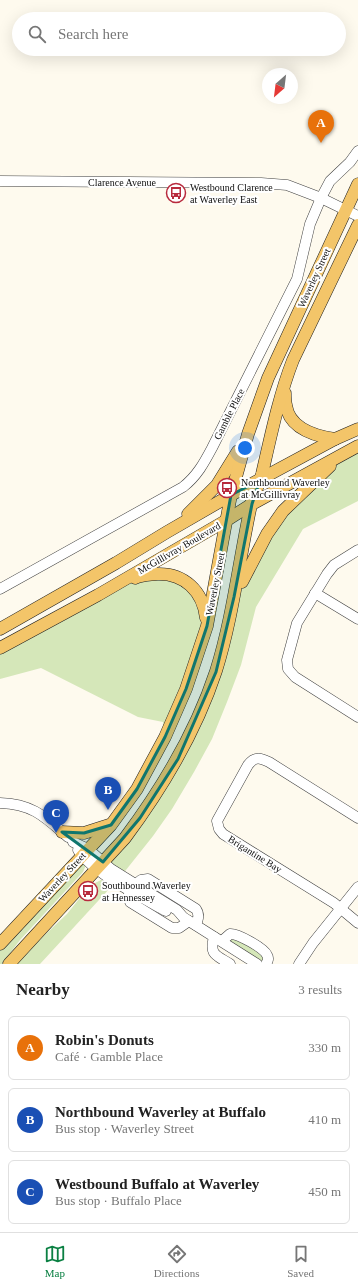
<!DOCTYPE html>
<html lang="en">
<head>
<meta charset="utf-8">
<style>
  :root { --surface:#fff; --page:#f6f6f6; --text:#222; --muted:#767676; --line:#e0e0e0; --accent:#0b8043 }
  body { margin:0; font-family:Georgia,serif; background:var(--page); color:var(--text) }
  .compass { position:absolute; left:262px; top:68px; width:36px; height:36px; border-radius:50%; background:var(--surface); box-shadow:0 4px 16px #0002; rotate:208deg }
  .you { position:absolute; left:245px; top:448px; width:14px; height:14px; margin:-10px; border:3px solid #fff; border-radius:50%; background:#1a73e8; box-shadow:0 0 0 6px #1a73e833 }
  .badge { display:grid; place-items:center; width:26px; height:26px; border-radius:50%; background:var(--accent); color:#fff; font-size:13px; font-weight:700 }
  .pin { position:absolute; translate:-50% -33px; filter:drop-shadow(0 1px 2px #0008) }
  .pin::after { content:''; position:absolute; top:21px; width:14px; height:12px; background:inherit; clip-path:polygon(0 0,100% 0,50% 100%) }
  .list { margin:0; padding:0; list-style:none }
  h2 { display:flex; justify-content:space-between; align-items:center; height:52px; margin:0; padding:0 16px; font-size:17px }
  h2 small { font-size:13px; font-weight:400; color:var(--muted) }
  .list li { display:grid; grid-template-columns:26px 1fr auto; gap:12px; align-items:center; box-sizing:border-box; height:64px; margin:0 8px 8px; padding:0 8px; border:1px solid var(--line); border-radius:6px }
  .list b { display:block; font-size:15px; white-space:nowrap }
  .list p { margin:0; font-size:13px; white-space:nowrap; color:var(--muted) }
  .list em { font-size:13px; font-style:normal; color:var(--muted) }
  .icon { flex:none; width:22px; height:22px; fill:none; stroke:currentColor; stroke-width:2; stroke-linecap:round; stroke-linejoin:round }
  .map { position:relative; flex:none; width:358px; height:964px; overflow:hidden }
  .search { position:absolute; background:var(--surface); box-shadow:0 4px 16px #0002; left:12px; right:12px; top:12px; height:44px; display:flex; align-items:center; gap:10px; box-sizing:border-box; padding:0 14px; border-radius:22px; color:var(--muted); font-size:15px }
  .sheet { height:268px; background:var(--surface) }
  nav { display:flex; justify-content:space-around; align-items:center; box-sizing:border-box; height:56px; border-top:1px solid var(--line); background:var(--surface); font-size:11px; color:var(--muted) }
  nav a { display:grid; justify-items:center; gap:2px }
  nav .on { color:var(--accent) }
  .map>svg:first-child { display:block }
  .green { fill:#d5e7b9 }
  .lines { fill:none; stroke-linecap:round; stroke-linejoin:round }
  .minor-casing { stroke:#404040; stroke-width:11 }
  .major-casing { stroke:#1e1e1e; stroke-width:13 }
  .minor { stroke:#fff; stroke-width:10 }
  .major { stroke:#f3c569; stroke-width:12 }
  .marked { fill:#0f766e; fill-opacity:0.2; stroke:#0f766e; stroke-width:3; stroke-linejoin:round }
  .labels { text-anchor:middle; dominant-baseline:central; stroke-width:4; stroke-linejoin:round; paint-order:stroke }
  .street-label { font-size:10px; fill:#0d0d0d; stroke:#fff }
  .poi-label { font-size:10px; fill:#0d0d0d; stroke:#fff; text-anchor:start }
</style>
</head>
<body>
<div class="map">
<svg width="358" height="964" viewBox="0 0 358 964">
  <rect width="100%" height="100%" fill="#fefaee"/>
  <g class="green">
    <path d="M358,446V501L303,529L256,607L241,665L227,702L212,739L194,772L172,809L153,836L122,875L101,865L125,838L197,722L234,597L267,534L313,482Z"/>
    <path d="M150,575L192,587L207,626L165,737L163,722L138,717L41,668L0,679V648L98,595Z"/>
    <path d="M84,862L86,865L83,872L20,940L2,964H0V948Z"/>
    <path d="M101,880L105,881L117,888H110L40,964H14L67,914L83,894L86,895L95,883Z"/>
    <path d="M232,936L264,955L263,962L228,940Z"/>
  </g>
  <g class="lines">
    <defs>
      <g id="minor">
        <path d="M0,181L261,183L287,185L321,198L358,216"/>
        <path d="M358,550L334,565L327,574L297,623L287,660L288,669L295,677L358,717"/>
        <path d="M0,589L183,487C197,476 204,463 212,448L297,279L310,224L321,198L330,181L350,162L358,151"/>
        <path d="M315,593L358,619"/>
        <path d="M0,803C33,804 45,817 68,837"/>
        <path d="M358,818L269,762C260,758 255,756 248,765L217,821L219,829L223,834L334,903L358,923"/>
        <path d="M73,842L88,849L111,869L177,910L183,917L189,921L257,964"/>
        <path d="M78,850C93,873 141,897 166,911"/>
        <path d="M136,884L141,880L148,879L196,909C200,915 198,919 196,925"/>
        <path d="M131,891L129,894L130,902L172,928H179L189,921"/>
        <path d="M214,937C209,955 216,955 230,964"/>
        <path d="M222,941L230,934C237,933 264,948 267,955C269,958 268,961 266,964"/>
        <path d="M299,964L313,943L358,887"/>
      </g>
      <g id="major">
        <path d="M285,393C285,397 285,401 286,405C289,428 315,436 335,439"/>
        <path d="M188,514L217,485L238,451"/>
        <path d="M135,578C142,575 150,575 157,574C184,573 203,591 206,618"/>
        <path d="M242,582L267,534L283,511L330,466"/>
        <path d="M0,629L116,563L167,532L231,495L335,439L358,429"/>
        <path d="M0,648L98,595L227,520L252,504L358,446"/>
        <path d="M62,832L84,833L109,825"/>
        <path d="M0,944L111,825L137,789L165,737L186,689L207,626L231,495L248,434L268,378L358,184"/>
        <path d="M9,964L125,838C163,787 196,732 216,671C233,617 239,560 251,505C254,494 259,484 262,474C271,435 279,396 293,360L358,225"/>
      </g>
    </defs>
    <use href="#minor" class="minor-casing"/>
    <use href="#major" class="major-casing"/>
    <use href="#minor" class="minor"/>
    <use href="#major" class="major"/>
  </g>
  <path class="marked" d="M260,480L252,504L234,597L216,672L178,759L140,818L103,862L62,832L84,833L111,825L137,789L165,737L186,689L207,626L231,495Z"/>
  <defs>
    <symbol id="bus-ring" viewBox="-11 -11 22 22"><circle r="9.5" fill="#fff" stroke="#b82a3d" stroke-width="1.5"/><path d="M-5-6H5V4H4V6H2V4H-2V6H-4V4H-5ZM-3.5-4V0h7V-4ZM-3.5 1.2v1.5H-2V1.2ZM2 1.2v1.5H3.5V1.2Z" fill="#b82a3d"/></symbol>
  </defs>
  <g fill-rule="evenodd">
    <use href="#bus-ring" x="165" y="182" width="22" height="22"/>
    <use href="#bus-ring" x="216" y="477" width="22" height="22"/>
    <use href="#bus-ring" x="77" y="880" width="22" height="22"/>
  </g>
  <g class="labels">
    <g class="street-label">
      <text x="122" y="182">Clarence Avenue</text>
      <text transform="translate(314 278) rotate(-65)">Waverley Street</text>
      <text transform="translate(229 414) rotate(-63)">Gamble Place</text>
      <text transform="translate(179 548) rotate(-30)">McGillivray Boulevard</text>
      <text transform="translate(215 584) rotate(-79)">Waverley Street</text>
      <text transform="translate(255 854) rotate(32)">Brigantine Bay</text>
      <text transform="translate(62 877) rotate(-47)">Waverley Street</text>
    </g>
    <g class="poi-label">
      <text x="190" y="187">Westbound Clarence<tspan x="190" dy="12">at Waverley East</tspan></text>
      <text x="241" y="482">Northbound Waverley<tspan x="241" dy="12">at McGillivray</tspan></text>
      <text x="102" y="885">Southbound Waverley<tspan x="102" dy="12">at Hennessey</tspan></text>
    </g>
  </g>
</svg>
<svg class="compass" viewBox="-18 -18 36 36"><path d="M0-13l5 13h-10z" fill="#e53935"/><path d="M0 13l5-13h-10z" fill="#767676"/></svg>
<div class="you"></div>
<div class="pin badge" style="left:321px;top:143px;background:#e8710a">A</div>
<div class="pin badge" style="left:108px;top:810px;background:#1a4fb4">B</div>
<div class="pin badge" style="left:56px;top:833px;background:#1a4fb4">C</div>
<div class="search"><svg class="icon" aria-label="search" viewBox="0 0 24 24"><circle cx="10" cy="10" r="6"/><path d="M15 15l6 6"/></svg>Search here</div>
</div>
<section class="sheet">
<h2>Nearby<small>3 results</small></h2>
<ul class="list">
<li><span class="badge" style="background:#e8710a">A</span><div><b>Robin's Donuts</b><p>Café · Gamble Place</p></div><em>330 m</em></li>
<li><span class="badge" style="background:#1a4fb4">B</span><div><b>Northbound Waverley at Buffalo</b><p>Bus stop · Waverley Street</p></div><em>410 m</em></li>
<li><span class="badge" style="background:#1a4fb4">C</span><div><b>Westbound Buffalo at Waverley</b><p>Bus stop · Buffalo Place</p></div><em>450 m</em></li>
</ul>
</section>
<nav>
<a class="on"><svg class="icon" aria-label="map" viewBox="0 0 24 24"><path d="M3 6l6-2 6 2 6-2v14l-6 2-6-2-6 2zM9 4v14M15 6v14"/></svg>Map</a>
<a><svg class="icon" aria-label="directions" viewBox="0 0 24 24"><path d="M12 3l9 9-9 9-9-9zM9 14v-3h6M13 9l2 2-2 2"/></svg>Directions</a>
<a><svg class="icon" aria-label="saved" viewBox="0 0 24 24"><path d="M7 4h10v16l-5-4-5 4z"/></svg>Saved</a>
</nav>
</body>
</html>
